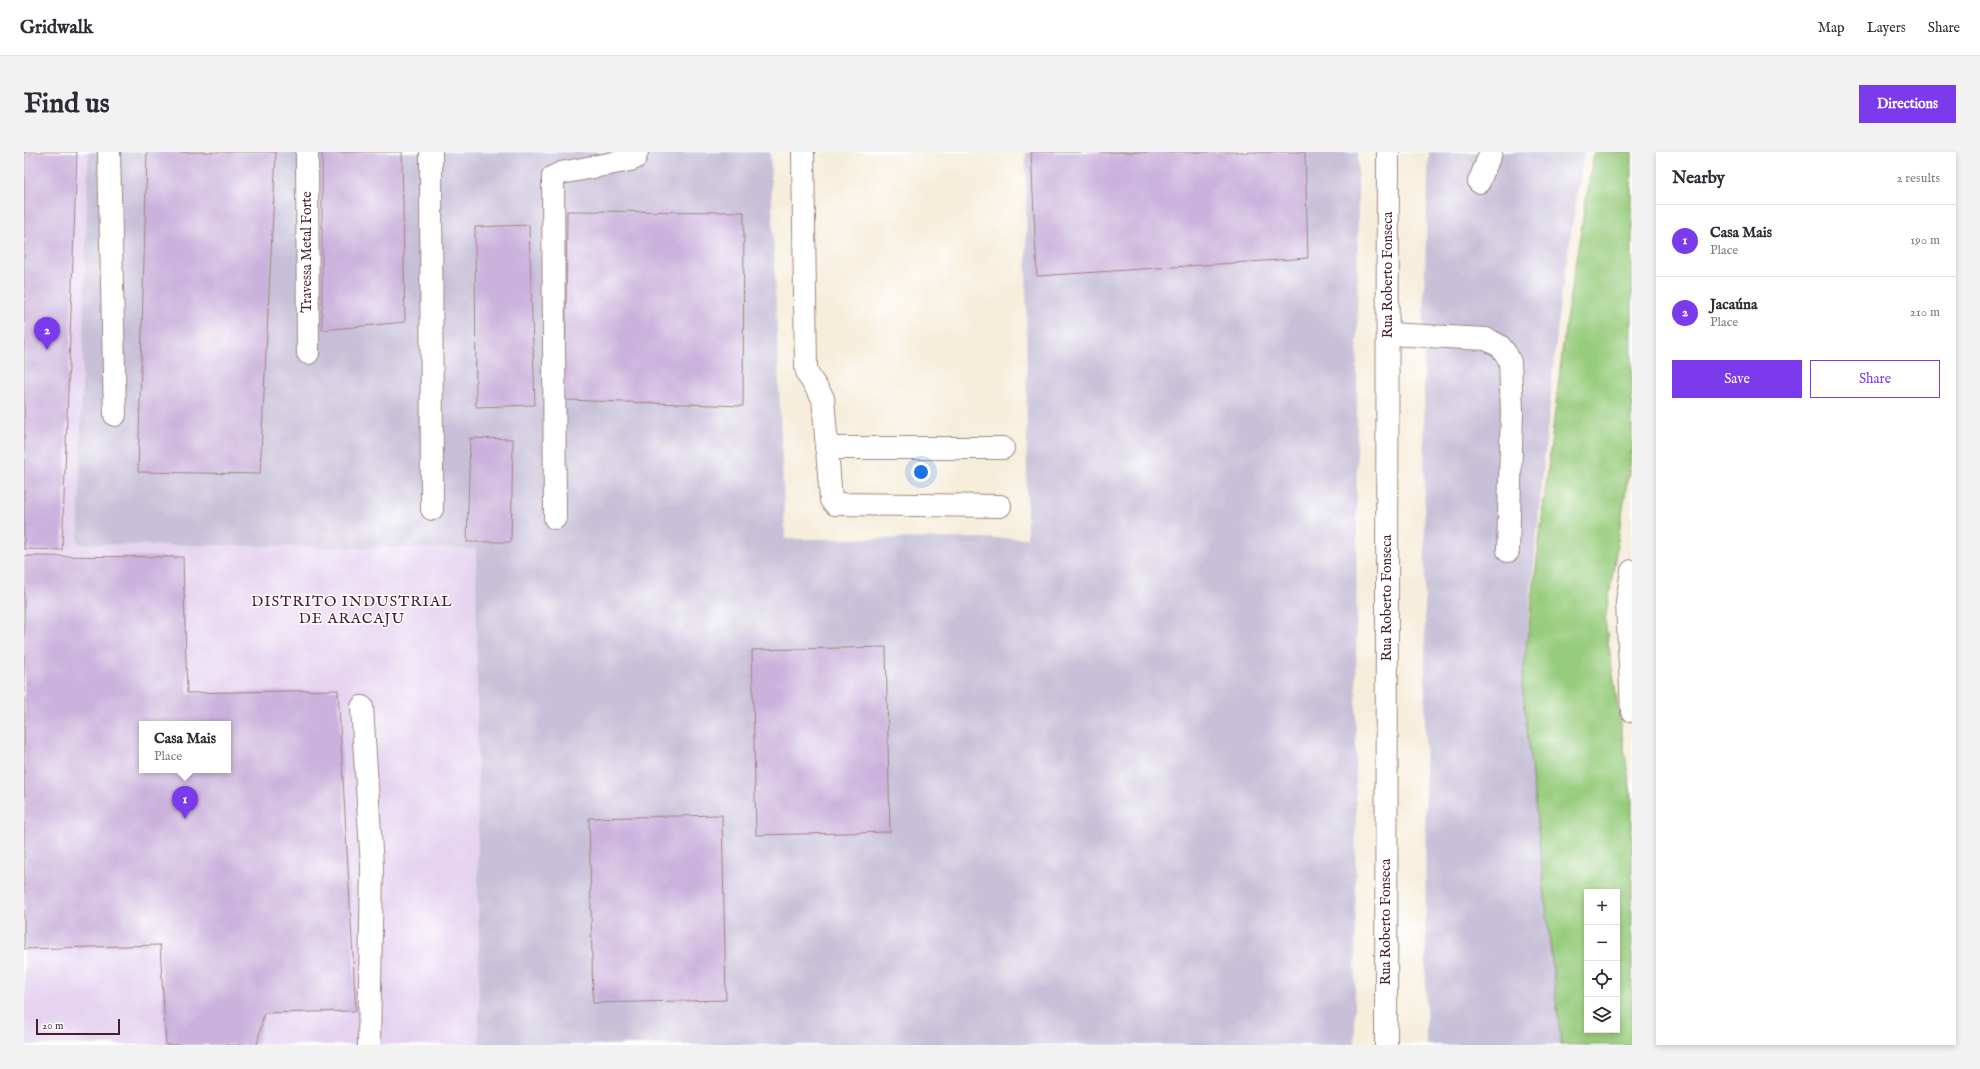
<!DOCTYPE html>
<html lang="en">
<head>
<meta charset="utf-8">
<style>
  :root { --surface:#fff; --page:#f2f2f3; --text:#2b2b33; --muted:#7c7c81; --line:#e1e1e2; --accent:#7c3aed }
  body { margin:0; font-family:"IM FELL English",serif; background:var(--page); color:var(--text) }
  .controls { position:absolute; right:12px; bottom:12px; display:grid; overflow:hidden; border-radius:0px; box-shadow:0 2px 6px #0003 }
  .controls button { width:36px; height:36px; display:grid; place-items:center; padding:0; border:0; border-bottom:1px solid var(--line); background:var(--surface); color:var(--text); font:20px sans-serif }
  .scale { position:absolute; left:12px; bottom:10px; width:84px; box-sizing:border-box; padding-left:4px; border:2px solid #4a1f2b; border-top:0; font-size:11px; line-height:14px; white-space:nowrap; color:#4a1f2b; -webkit-text-stroke:3px #fff; paint-order:stroke }
  .you { position:absolute; left:897px; top:320px; width:14px; height:14px; margin:-10px; border:3px solid #fff; border-radius:50%; background:#1a73e8; box-shadow:0 0 0 6px #1a73e833 }
  .badge { display:grid; place-items:center; width:26px; height:26px; border-radius:50%; background:var(--accent); color:#fff; font-size:13px; font-weight:700 }
  .pin { position:absolute; translate:-50% -33px; filter:drop-shadow(0 1px 2px #0008) }
  .pin::after { content:''; position:absolute; top:21px; width:14px; height:12px; background:inherit; clip-path:polygon(0 0,100% 0,50% 100%) }
  .popup { position:absolute; left:115px; top:569px; width:92px; height:52px; box-sizing:border-box; display:grid; place-content:center; border-radius:0px; background:var(--surface); filter:drop-shadow(0 1px 3px #0005); font-size:13px; white-space:nowrap; color:var(--muted) }
  .popup b { font-size:15px; color:var(--text) }
  .popup::after { content:''; position:absolute; left:50%; top:100%; margin-left:-8px; border:8px solid transparent; border-top-color:var(--surface) }
  .list { margin:0; padding:0; list-style:none }
  h2 { display:flex; justify-content:space-between; align-items:center; height:52px; margin:0; padding:0 16px; font-size:17px }
  h2 small { font-size:13px; font-weight:400; color:var(--muted) }
  .list li { display:grid; grid-template-columns:26px 1fr auto; gap:12px; align-items:center; box-sizing:border-box; height:72px; padding:0 16px; border-top:1px solid var(--line) }
  .list b { display:block; font-size:15px; white-space:nowrap }
  .list p { margin:0; font-size:13px; white-space:nowrap; color:var(--muted) }
  .list em { font-size:13px; font-style:normal; color:var(--muted) }
  .actions { display:flex; gap:8px; padding:12px 16px }
  .actions a { flex:1; padding:9px 0; border:1px solid var(--accent); border-radius:0px; text-align:center; font-size:14px; color:var(--accent) }
  .actions .main { background:var(--accent); color:#fff }
  .icon { flex:none; width:22px; height:22px; fill:none; stroke:currentColor; stroke-width:2; stroke-linecap:round; stroke-linejoin:round }
  .map { position:relative; flex:none; width:1608px; height:893px; overflow:hidden; border-radius:0px }
  header { display:flex; align-items:center; gap:24px; box-sizing:border-box; height:56px; padding:0 20px; background:var(--surface); border-bottom:1px solid var(--line) }
  header strong { font-size:19px }
  nav { display:flex; gap:22px; margin-inline-start:auto; font-size:14px }
  .intro { display:flex; align-items:center; justify-content:space-between; box-sizing:border-box; height:96px; padding:0 24px }
  h1 { margin:0; font-size:28px }
  .button { padding:10px 18px; border-radius:0px; background:var(--accent); color:#fff; font-size:14px; font-weight:700 }
  main { display:flex; gap:24px; padding:0 24px }
  aside { flex:1; background:var(--surface); border-radius:0px; box-shadow:0 2px 6px #0003 }
  .map>svg:first-child { display:block }
  .built { fill:#e5d3f0; fill-rule:evenodd }
  .industrial { fill:#c7c0d8 }
  .green { fill:#98cc7d; stroke:#717654; fill-rule:evenodd }
  .building { fill:#cbb2dc; fill-rule:evenodd }
  .lines { fill:none; stroke-linecap:round; stroke-linejoin:round }
  .minor-casing { stroke:#a08682; stroke-width:24 }
  .minor { stroke:#fff; stroke-width:22 }
  .labels { text-anchor:middle; dominant-baseline:central; stroke-width:3; stroke-linejoin:round; paint-order:stroke }
  .street-label { font-size:14px; fill:#4a1f2b; stroke:#fff }
  .neighbourhood-label { font-size:15px; letter-spacing:1px; fill:#4a1f2b; stroke:#fff }
</style>
</head>
<body>
<header>
<strong>Gridwalk</strong>
<nav><a>Map</a><a>Layers</a><a>Share</a></nav>
</header>
<div class="intro"><h1>Find us</h1><a class="button">Directions</a></div>
<main>
<div class="map">
<svg width="1608" height="893" viewBox="0 0 1608 893">
  <rect width="100%" height="100%" fill="#fff"/>
  <filter id="ink" filterUnits="userSpaceOnUse"><feTurbulence type="fractalNoise" baseFrequency=".025" numOctaves="2"/><feDisplacementMap in="SourceGraphic" scale="8" xChannelSelector="R" yChannelSelector="G"/><feConvolveMatrix kernelMatrix="1 2 1 2 8 2 1 2 1" color-interpolation-filters="sRGB"/></filter>
  <filter id="wash" filterUnits="userSpaceOnUse"><feTurbulence type="fractalNoise" baseFrequency=".012" numOctaves="4" result="noise"/><feDisplacementMap in="SourceGraphic" scale="16" xChannelSelector="R" yChannelSelector="G"/><feGaussianBlur stdDeviation="0.9" result="paint"/><feColorMatrix in="noise" values="0 0 0 0 0 0 0 0 0 0 0 0 0 0 0 0 0 1.4 0 .05"/><feComposite in="paint" operator="in"/></filter>
  <g filter="url(#wash)">
    <rect width="100%" height="100%" fill="#f6edda"/>
    <path class="built" d="M0,0H64L54,392L452,397L455,893H0ZM118,572H204V618H118Z"/>
    <g class="industrial">
      <path d="M64,0H746L761,387L1003,386L1002,0H1334L1331,893H455L452,397L54,392Z"/>
      <path d="M1405,0H1560L1536,151L1498,531L1537,893H1402L1400,140Z"/>
    </g>
    <path class="green" d="M1570,0H1608V300L1581,469L1608,649V893H1537L1498,531L1542,168ZM1563,740H1593V878H1563Z"/>
    <g id="blocks">
      <g class="building">
        <path d="M0,0H53L38,398L0,397Z"/>
        <path d="M123,0H252L236,322L114,320Z"/>
        <path d="M298,0H378L381,170L298,178Z"/>
        <path d="M1007,0H1281L1284,106L1013,124Z"/>
        <path d="M543,59L720,60L719,254L541,248Z"/>
        <path d="M505,73L511,253L452,255L451,75Z"/>
        <path d="M446,286L489,287L487,390H443Z"/>
        <path d="M0,404L159,405L163,541L314,538L332,859L240,861L233,893H142L136,793L0,797ZM118,572H204V618H118Z"/>
        <path d="M862,495L866,680L732,683L728,498Z"/>
        <path d="M698,663L702,848L569,851L565,666Z"/>
      </g>
    </g>
  </g>
  <g filter="url(#ink)">
    <use href="#blocks" fill-opacity="0" stroke="#a08682" stroke-width="1"/>
    <g class="lines">
      <defs>
        <g id="minor">
          <path d="M85,0L91,263"/>
          <path d="M283,0L284,201"/>
          <path d="M407,0L408,357"/>
          <path d="M779,0L782,216L784,223L799,246L807,348L811,352L976,354"/>
          <path d="M1455,30L1467,0"/>
          <path d="M1364,182L1462,187L1476,194L1482,202L1486,210L1488,260L1484,399"/>
          <path d="M802,296H979"/>
          <path d="M531,366L529,25L537,21L606,8L611,6L613,0"/>
          <path d="M1608,419L1603,450L1608,559"/>
          <path d="M338,555L348,714L345,893"/>
          <path d="M1362,893L1364,0"/>
        </g>
      </defs>
      <use href="#minor" class="minor-casing"/>
      <use href="#minor" class="minor"/>
    </g>
  </g>
  <g class="labels">
    <g class="street-label">
      <text transform="translate(283 100) rotate(-90)">Travessa Metal Forte</text>
      <text transform="translate(1364 123) rotate(-90)">Rua Roberto Fonseca</text>
      <text transform="translate(1363 446) rotate(-90)">Rua Roberto Fonseca</text>
      <text transform="translate(1362 770) rotate(-90)">Rua Roberto Fonseca</text>
    </g>
    <g class="neighbourhood-label">
      <text x="328" y="449">DISTRITO INDUSTRIAL<tspan x="328" dy="17">DE ARACAJU</tspan></text>
    </g>
  </g>
</svg>
<div class="controls">
<button>+</button>
<button>−</button>
<button><svg class="icon" aria-label="locate" viewBox="0 0 24 24"><circle cx="12" cy="12" r="6"/><path d="M12 2v4M12 18v4M2 12h4M18 12h4"/></svg></button>
<button><svg class="icon" aria-label="layers" viewBox="0 0 24 24"><path d="M12 4l9 5-9 5-9-5zM3 14l9 5 9-5"/></svg></button>
</div>
<div class="scale">20 m</div>
<div class="you"></div>
<div class="pin badge" style="left:161px;top:667px">1</div>
<div class="popup"><b>Casa Mais</b>Place</div>
<div class="pin badge" style="left:23px;top:198px">2</div>
</div>
<aside>
<h2>Nearby<small>2 results</small></h2>
<ul class="list">
<li><span class="badge">1</span><div><b>Casa Mais</b><p>Place</p></div><em>190 m</em></li>
<li><span class="badge">2</span><div><b>Jacaúna</b><p>Place</p></div><em>210 m</em></li>
</ul>
<div class="actions"><a class="main">Save</a><a>Share</a></div>
</aside>
</main>
</body>
</html>
